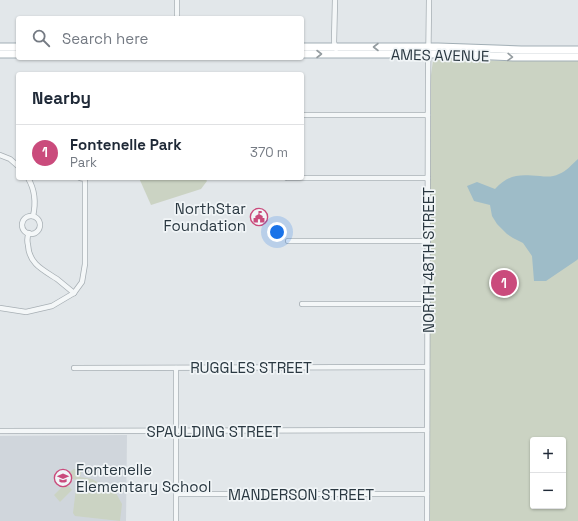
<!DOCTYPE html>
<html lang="en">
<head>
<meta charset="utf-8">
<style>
  :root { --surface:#fff; --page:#f2f2f3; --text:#1f2937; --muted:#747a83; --line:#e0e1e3; --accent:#ca4b7c }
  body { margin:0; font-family:"Space Grotesk",sans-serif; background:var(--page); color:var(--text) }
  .controls { position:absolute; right:12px; bottom:12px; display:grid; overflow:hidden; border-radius:4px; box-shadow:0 1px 3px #0004 }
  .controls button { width:36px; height:36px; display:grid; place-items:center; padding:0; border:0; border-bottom:1px solid var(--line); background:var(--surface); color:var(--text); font:20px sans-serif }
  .you { position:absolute; left:277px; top:232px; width:14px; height:14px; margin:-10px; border:3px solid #fff; border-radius:50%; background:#1a73e8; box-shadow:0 0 0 6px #1a73e833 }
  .badge { display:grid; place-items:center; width:26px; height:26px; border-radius:50%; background:var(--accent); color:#fff; font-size:13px; font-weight:700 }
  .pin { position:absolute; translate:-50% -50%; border:2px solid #fff; box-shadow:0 1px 4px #0006 }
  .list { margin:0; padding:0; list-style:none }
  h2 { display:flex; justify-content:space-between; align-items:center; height:52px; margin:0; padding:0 16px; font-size:17px }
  h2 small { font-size:13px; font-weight:400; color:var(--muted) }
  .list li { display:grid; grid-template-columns:26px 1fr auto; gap:12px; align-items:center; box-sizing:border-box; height:56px; padding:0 16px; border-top:1px solid var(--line) }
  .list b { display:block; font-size:15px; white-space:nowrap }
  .list p { margin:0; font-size:13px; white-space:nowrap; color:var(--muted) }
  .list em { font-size:13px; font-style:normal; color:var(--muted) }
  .icon { flex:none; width:22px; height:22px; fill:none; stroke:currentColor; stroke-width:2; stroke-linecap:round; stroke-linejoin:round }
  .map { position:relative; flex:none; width:578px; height:521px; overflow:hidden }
  .search { position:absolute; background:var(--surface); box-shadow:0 1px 3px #0004; left:16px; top:16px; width:288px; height:44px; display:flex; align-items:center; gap:10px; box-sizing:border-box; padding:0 14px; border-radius:4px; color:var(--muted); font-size:15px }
  .panel { position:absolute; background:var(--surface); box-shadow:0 1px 3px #0004; left:16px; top:72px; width:288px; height:108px; border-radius:4px }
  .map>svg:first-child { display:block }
  .built { fill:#d0d6dc }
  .green { fill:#cbd3c3; fill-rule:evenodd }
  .water { fill:#9ebcc8 }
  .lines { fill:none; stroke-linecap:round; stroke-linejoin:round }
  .minor-casing { stroke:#a7afb4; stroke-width:6 }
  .primary-casing { stroke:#a1aeb5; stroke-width:9 }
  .minor { stroke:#f4f7f8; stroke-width:4.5 }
  .primary { stroke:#fff; stroke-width:7 }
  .oneway { stroke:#949ca0 }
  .labels { text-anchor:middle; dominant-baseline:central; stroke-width:3.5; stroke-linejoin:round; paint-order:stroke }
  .street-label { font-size:15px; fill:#2a3841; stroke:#f1f5f7 }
  .poi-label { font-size:15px; fill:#2a3841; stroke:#f1f5f7; text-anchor:end }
</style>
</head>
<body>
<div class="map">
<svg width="578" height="521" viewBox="0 0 578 521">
  <rect width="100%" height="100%" fill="#e2e7ea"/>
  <path class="built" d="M127,435L126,521H0V436Z"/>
  <g class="green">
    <path d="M434,58H450L503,61H557L559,60L578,59V521H429L430,83L433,60ZM533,440H563V506H533Z"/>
    <path d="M139,178H205L207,181L201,189L151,205Z"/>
    <path d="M74,469L82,470L80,477L92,479L116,493L122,504L120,521L75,516L73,513L77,480L67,478L68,473Z"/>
    <path d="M66,483L72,490L60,502L54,495Z"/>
  </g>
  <path class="water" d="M578,159V259L577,260L546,281H534L532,256L523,243L513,238L507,234L497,224L492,216L490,205L474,201L467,186L477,182L495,189C510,173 520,175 540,176C547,177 553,177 559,174C567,171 571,165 578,159Z"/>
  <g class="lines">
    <defs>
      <g id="minor">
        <path d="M177,0V18"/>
        <path d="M335,0L334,42L336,49"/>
        <path d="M302,115H428"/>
        <path d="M0,155L10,159L18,166"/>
        <path d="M28,178C35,190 36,203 33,216"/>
        <path d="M287,178H428"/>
        <circle cx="31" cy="225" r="9"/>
        <path d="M29,233C27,237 27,241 28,245C29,264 43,270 57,279C63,284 68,288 74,293"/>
        <path d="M288,241H428"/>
        <path d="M302,304H428"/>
        <path d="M0,308L26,312L52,306L74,293L82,282L85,264V179L80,178"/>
        <path d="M74,368L427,367"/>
        <path d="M0,431L427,430"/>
        <path d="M176,494H427"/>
        <path d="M176,521V368"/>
        <path d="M427,521L428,84L429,0"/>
      </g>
      <g id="primary">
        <path d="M0,47H18"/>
        <path d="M302,47H438L521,50H578"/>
        <path d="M0,54H18"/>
        <path d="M302,54H448L513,57H578"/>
      </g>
    </defs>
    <use href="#minor" class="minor-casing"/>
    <use href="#primary" class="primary-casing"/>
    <use href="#minor" class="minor"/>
    <use href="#primary" class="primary"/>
  </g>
  <defs><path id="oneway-chevron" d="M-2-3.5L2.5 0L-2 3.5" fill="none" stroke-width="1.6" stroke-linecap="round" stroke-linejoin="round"/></defs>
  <g class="oneway">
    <use href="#oneway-chevron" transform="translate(376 47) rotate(180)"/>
    <use href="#oneway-chevron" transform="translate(319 54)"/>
    <use href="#oneway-chevron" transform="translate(510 57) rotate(2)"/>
  </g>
  <defs>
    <symbol id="civic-ring" viewBox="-11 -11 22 22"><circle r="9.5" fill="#f1f5f7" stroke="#ca4b7c" stroke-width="1.5"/><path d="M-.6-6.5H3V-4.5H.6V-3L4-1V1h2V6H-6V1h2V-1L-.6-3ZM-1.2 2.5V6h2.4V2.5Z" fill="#ca4b7c"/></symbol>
    <symbol id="school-ring" viewBox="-11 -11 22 22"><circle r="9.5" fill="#f1f5f7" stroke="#ca4b7c" stroke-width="1.5"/><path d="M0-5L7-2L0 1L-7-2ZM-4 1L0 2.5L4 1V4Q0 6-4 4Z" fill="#ca4b7c"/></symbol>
  </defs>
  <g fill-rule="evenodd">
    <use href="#civic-ring" x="249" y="207" width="20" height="20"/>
    <use href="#school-ring" x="53" y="468" width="20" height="20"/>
  </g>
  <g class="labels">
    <g class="street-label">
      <text transform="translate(440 55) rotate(1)">AMES AVENUE</text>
      <text transform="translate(428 260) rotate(-90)">NORTH 48TH STREET</text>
      <text x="251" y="367">RUGGLES STREET</text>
      <text x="214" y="431">SPAULDING STREET</text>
      <text x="301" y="494">MANDERSON STREET</text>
    </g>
    <g class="poi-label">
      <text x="246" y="208">NorthStar<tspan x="246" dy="17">Foundation</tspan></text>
      <text x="76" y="469" text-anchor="start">Fontenelle<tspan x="76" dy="17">Elementary School</tspan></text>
    </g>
  </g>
</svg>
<div class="controls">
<button>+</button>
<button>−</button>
</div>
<div class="you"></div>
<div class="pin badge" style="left:504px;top:283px">1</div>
<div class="search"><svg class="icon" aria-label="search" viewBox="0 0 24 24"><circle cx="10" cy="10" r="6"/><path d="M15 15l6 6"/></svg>Search here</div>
<section class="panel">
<h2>Nearby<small></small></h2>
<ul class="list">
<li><span class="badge">1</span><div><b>Fontenelle Park</b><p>Park</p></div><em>370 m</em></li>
</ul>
</section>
</div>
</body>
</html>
